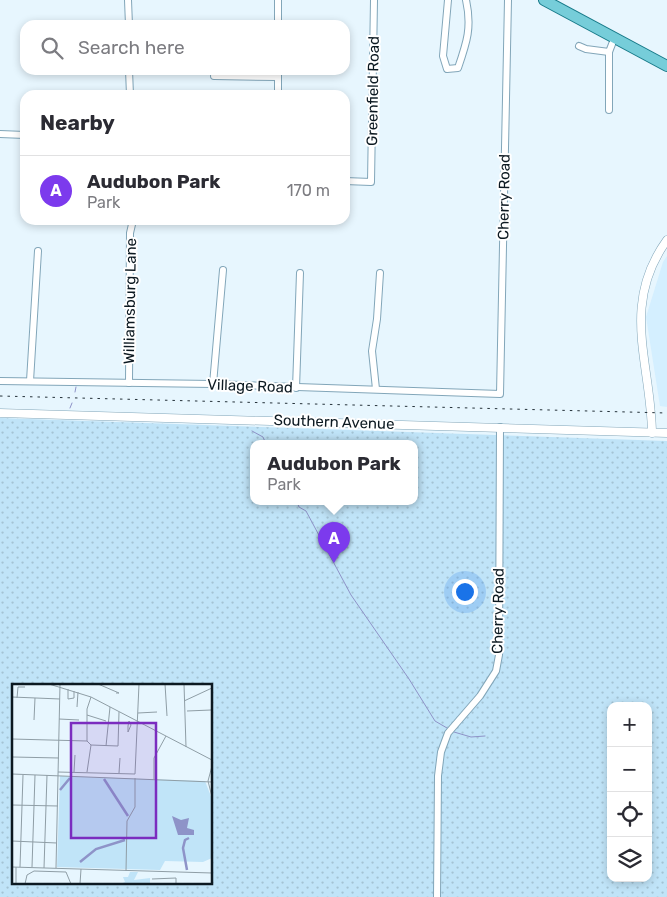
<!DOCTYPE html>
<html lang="en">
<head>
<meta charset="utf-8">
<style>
  :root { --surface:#fff; --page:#f2f2f3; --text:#2b2b33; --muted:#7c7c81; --line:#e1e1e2; --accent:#7c3aed }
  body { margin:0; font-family:Rubik,sans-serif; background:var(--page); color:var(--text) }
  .controls { position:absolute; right:15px; bottom:15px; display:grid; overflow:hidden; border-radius:10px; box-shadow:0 2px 8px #0003 }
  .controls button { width:45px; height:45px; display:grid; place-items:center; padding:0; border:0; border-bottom:1px solid var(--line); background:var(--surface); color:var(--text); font:25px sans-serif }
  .you { position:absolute; left:464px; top:591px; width:18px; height:18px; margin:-12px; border:4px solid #fff; border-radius:50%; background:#1a73e8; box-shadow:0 0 0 8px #1a73e833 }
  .badge { display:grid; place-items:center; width:32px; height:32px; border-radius:50%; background:var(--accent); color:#fff; font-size:16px; font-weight:700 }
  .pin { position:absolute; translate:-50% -41px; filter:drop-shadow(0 1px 2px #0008) }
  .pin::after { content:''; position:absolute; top:26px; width:18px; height:15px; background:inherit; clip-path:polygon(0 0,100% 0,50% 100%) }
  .popup { position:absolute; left:250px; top:440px; width:168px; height:65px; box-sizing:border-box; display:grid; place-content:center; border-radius:10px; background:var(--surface); filter:drop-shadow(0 1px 4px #0005); font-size:16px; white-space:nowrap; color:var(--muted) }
  .popup b { font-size:19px; color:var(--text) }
  .popup::after { content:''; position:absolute; left:50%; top:100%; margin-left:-10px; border:10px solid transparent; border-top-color:var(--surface) }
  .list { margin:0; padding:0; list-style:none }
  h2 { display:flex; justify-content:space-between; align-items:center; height:65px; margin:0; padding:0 20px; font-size:21px }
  h2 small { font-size:16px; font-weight:400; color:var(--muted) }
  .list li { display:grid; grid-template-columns:32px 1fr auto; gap:15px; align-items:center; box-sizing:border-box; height:70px; padding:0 20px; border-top:1px solid var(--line) }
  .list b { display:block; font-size:19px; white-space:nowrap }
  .list p { margin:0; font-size:16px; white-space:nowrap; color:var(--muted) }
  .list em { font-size:16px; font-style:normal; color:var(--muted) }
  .icon { flex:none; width:28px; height:28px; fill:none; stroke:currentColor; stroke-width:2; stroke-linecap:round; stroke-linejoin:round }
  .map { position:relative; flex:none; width:667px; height:897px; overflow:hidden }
  .search { position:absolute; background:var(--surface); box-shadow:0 2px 8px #0003; left:20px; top:20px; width:330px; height:55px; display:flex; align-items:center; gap:12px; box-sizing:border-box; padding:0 18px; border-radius:15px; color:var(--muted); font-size:19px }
  .panel { position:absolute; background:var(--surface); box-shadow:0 2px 8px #0003; left:20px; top:90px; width:330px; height:135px; border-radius:15px }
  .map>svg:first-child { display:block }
  .built { fill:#d4efff }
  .park { fill:url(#park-dots); fill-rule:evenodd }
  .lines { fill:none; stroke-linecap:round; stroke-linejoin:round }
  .stream { stroke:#8e93c8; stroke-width:1 }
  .minor-casing { stroke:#82a6b9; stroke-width:8 }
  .tertiary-casing { stroke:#82a6b9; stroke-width:9 }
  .primary-casing { stroke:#167988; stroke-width:12 }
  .minor { stroke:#fff; stroke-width:6 }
  .tertiary { stroke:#fff; stroke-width:8 }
  .primary { stroke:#76cdd9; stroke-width:10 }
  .rail { stroke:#243139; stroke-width:1; stroke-dasharray:2.5 5; stroke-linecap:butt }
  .labels { text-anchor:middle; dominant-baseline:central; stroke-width:4; stroke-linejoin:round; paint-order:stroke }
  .street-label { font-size:15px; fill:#0c1921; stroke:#fff }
  .inset-river { fill:none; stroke:#8e93c8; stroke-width:2.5 }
  .inset-road { fill:none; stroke:#8f9ea6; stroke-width:1 }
  .view { fill:#7b2cbf; fill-opacity:0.15; stroke:#7b2cbf; stroke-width:2.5 }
  .inset-edge { fill:none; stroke:#0c1921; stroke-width:2.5 }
</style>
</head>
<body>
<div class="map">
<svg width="667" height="897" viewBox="0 0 667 897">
  <defs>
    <pattern id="park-dots" width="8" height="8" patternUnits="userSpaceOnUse" patternTransform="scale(1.25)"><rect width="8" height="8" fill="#c0e4f8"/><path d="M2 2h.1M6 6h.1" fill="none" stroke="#a4c3d4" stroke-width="1.8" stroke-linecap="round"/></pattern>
  </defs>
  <rect width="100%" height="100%" fill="#e7f6fe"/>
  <path class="built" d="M667,256V407L660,406L646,317L663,262Z"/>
  <path class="park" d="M0,418L667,441V897H0ZM254,444H414V502H254ZM14,686H211V883H14ZM611,706H648V878H611Z"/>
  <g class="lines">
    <g class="stream">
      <path d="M75,392L76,387"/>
      <path d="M70,408L72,403"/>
      <path d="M252,431L263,437L266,444"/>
      <path d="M297,502L299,507L306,511L351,595L409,679L435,721L447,728"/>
      <path d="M454,732L471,737L485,736"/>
    </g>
    <defs>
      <g id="minor">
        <path d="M128,0L129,25"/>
        <path d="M278,0V25"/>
        <path d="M448,0L443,56L447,69L458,68C467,42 472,27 466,0"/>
        <path d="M579,46L586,49L609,52"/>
        <path d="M129,70L130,95"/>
        <path d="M214,76L278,77"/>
        <path d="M278,95V70"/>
        <path d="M609,110V52L614,39"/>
        <path d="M0,134L25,135"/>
        <path d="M345,181L371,182L374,0"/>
        <path d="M0,381L213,384L500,394L508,0"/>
        <path d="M30,381L38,251"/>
        <path d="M129,383L130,233L133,220"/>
        <path d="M213,384L223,270"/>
        <path d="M296,388L300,273"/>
        <path d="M376,389L372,351L377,319L380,273"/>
        <path d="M437,897L438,776L441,752L448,733L480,696L496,671L499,655L500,427"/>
      </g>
      <g id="tertiary">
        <path d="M0,413L667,433"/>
        <path d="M652,433C651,363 620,305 667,240"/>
      </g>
      <path id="primary" d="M544,0L667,66"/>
    </defs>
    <use href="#minor" class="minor-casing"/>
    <use href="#tertiary" class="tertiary-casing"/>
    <use href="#primary" class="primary-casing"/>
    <use href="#minor" class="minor"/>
    <use href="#tertiary" class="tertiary"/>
    <use href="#primary" class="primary"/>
    <path class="rail" d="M0,396L667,413"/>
  </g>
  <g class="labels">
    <g class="street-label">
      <text transform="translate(373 91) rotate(-89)">Greenfield Road</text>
      <text transform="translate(504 197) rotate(-89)">Cherry Road</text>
      <text transform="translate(130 301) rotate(-89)">Williamsburg Lane</text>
      <text transform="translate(250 386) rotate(2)">Village Road</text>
      <text transform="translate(334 422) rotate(2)">Southern Avenue</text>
      <text transform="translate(498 611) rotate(-89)">Cherry Road</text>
    </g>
  </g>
  <g transform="translate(12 684)">
    <rect width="200" height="200" fill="#e7f6fe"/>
    <path d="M118,188H126L122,196L138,194V200H108L113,198L111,193H116Z" fill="#c0e4f8"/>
    <path d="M48,92L193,97L200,115V174L191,178L153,177L148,186L45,183Z" fill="#c0e4f8"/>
    <path d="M160,132L169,136L177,134L175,144L182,146V151H166Z" fill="#8e93c8"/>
    <path class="inset-river" d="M92,95L116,132M48,106L58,94M68,178L84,165L113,156M175,186L171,164L173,156L177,154"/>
    <path class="inset-road" d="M37,0L79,13L200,76M86,0L107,9H104M153,0L155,32M172,0L174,63M200,0V30M56,5V15L62,14V7M0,13L48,15M5,14L6,3H13M172,17L200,4M65,23L66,8M175,27L199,26M126,29L145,28M75,31L94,37M47,35L67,36M22,36L23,14M117,37L119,41L116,48V42ZM0,55L75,57L79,61L106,62L107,28M75,57V25L79,13M94,62L98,23M1,73L47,74M200,82L196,97L200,113M46,88L123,90L127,0M62,88L63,71M75,88L79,61M107,89L108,74M0,90L200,98M142,95V74L154,52M0,121L46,122M0,157L45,159M0,183L200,189M8,183L11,91M20,183L23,91M32,184L35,91M44,184L48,0M114,187L115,137L123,123V94M140,195L164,194V200M4,200V183M13,200L15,191L22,187L54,188L59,200M68,200L69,185"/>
    <path class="view" d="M59,39H144V154H59Z"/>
    <rect width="200" height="200" class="inset-edge"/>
  </g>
</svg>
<div class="controls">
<button>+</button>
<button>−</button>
<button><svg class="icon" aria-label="locate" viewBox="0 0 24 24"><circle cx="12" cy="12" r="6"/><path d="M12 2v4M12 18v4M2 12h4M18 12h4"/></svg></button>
<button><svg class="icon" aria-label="layers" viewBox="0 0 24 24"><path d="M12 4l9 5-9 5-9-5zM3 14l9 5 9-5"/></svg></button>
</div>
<div class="you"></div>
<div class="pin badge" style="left:334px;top:563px">A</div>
<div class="popup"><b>Audubon Park</b>Park</div>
<div class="search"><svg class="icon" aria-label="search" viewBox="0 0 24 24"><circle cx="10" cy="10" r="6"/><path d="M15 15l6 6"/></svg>Search here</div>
<section class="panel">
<h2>Nearby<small></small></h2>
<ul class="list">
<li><span class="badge">A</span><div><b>Audubon Park</b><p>Park</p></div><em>170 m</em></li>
</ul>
</section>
</div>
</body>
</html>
